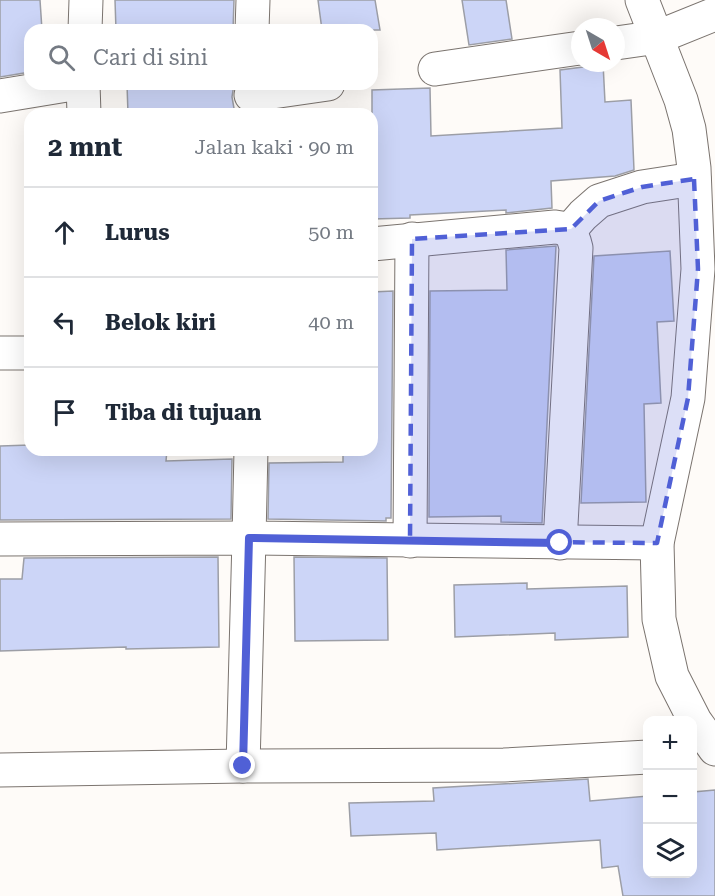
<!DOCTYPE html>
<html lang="id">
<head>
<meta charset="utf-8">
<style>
  :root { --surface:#fff; --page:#f2f2f3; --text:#1f2937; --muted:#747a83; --line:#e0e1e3 }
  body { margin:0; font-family:"Roboto Serif",serif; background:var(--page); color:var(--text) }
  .controls { position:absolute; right:18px; bottom:18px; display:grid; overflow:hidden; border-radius:12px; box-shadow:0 6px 24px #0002 }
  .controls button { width:54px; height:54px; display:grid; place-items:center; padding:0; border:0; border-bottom:2px solid var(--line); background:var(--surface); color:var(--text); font:30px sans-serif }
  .compass { position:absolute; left:571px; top:18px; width:54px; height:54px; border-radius:50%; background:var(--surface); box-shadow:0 6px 24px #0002; rotate:141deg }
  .stop { position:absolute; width:18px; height:18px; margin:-14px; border:4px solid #5060d6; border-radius:50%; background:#fff }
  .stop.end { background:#5060d6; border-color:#fff; box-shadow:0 2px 6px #0008 }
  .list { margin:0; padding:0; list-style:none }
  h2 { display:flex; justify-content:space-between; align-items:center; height:78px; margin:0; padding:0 24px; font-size:26px }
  h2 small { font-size:20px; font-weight:400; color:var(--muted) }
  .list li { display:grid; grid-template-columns:39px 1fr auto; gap:18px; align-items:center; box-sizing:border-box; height:90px; padding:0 24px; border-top:2px solid var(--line) }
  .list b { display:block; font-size:22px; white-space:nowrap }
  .list em { font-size:20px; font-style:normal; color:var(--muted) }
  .icon { flex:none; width:33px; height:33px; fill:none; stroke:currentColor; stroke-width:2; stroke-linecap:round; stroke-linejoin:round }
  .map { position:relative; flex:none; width:715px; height:896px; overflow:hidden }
  .search { position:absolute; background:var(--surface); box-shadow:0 6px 24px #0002; left:24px; top:24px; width:354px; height:66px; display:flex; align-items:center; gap:15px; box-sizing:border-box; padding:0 21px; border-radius:18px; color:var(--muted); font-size:22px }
  .panel { position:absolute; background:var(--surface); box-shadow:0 6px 24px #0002; left:24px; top:108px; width:354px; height:348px; border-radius:18px }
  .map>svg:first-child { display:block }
  .building { fill:#ccd5f7; stroke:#9c9ea6; stroke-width:1.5 }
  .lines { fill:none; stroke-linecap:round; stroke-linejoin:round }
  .minor-casing { stroke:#7b746f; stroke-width:35 }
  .minor { stroke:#fff; stroke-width:33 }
  .route { stroke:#5060d6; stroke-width:8 }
  .marked { fill:#5060d6; fill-opacity:0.2; stroke:#5060d6; stroke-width:4.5; stroke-dasharray:12 8; stroke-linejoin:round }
</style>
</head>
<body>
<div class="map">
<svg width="715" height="896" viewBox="0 0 715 896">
  <rect width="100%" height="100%" fill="#fefbf8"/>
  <g class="building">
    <path d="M0,0H40L42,30H30V72L0,77Z"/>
    <path d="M115,0H234L233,30H116Z"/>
    <path d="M318,0H375L380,30H322Z"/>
    <path d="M462,0H506L512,39L469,45Z"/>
    <path d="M591,63H603L605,102L631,100L634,170L615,176L551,181L552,208L506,213V210L410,215V218L372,219V90L430,88L431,136L562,128L560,70L583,67Z"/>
    <path d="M127,84H234L232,97L235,114H128Z"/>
    <path d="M556,246L542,523L501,522V516L429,517L430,291L507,290L506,250Z"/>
    <path d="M670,251L674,321L657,322L661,403L644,404L646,502L581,503L594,256Z"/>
    <path d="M393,291L391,518H386V521L268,519L269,463L343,462V450H372V292Z"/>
    <path d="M30,445V450H167L166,461L232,459L231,519L0,520V446Z"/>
    <path d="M218,557L219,647L126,649V647L0,651V579H22L24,558Z"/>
    <path d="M294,557L387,558L388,640L295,641Z"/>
    <path d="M527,583V589L627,586L628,637L555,640V633L455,637L454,585Z"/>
    <path d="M588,779L590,801L648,796V873H693V792L715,790V896H623L618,866L602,868L600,840L437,850L436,833L351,836L349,803L434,801L433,788Z"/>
  </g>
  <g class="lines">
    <defs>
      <g id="minor">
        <path d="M642,0L681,100L689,129L694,168L698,269L688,398L657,543L659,619L672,676L695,721L715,749"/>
        <path d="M85,30L86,0"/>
        <path d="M252,30L253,0"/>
        <path d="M616,43L658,37L715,14"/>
        <path d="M435,69L580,48"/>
        <path d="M83,84L84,114"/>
        <path d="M251,95L328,84"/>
        <path d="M0,96L73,84"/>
        <path d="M569,231L583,215L599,201L642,187L694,179"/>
        <path d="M372,244L555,227C569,228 573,234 576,248L560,543"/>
        <path d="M0,353H30"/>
        <path d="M251,450L249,538L657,543"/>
        <path d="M0,539L249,538L243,766"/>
        <path d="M410,541L412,239"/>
        <path d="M0,770L243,766L504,765L648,757"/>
      </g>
    </defs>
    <use href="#minor" class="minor-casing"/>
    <use href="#minor" class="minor"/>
  </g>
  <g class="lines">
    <path class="route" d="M243,766L249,538L560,543"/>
  </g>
  <path class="marked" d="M694,179L698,269L688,398L657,543L410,541L412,239L571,229L599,201L642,187Z"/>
</svg>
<div class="controls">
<button>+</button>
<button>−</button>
<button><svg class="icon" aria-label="layers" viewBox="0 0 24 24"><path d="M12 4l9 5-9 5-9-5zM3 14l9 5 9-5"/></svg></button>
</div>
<svg class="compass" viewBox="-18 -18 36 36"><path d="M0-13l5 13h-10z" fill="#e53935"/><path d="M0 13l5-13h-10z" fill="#747a83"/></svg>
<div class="stop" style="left:560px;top:543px"></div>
<div class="stop end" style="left:243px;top:766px"></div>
<div class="search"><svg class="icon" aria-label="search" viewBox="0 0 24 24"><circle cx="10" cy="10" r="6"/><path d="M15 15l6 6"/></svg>Cari di sini</div>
<section class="panel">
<h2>2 mnt<small>Jalan kaki · 90 m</small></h2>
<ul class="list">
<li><svg class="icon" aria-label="ahead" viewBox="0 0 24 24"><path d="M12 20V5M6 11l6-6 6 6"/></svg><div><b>Lurus</b></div><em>50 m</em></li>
<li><svg class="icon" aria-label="left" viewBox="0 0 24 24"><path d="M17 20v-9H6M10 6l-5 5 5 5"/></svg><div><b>Belok kiri</b></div><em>40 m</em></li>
<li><svg class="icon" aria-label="arrive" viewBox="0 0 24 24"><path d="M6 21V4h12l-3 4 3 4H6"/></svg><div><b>Tiba di tujuan</b></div></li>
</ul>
</section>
</div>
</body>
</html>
